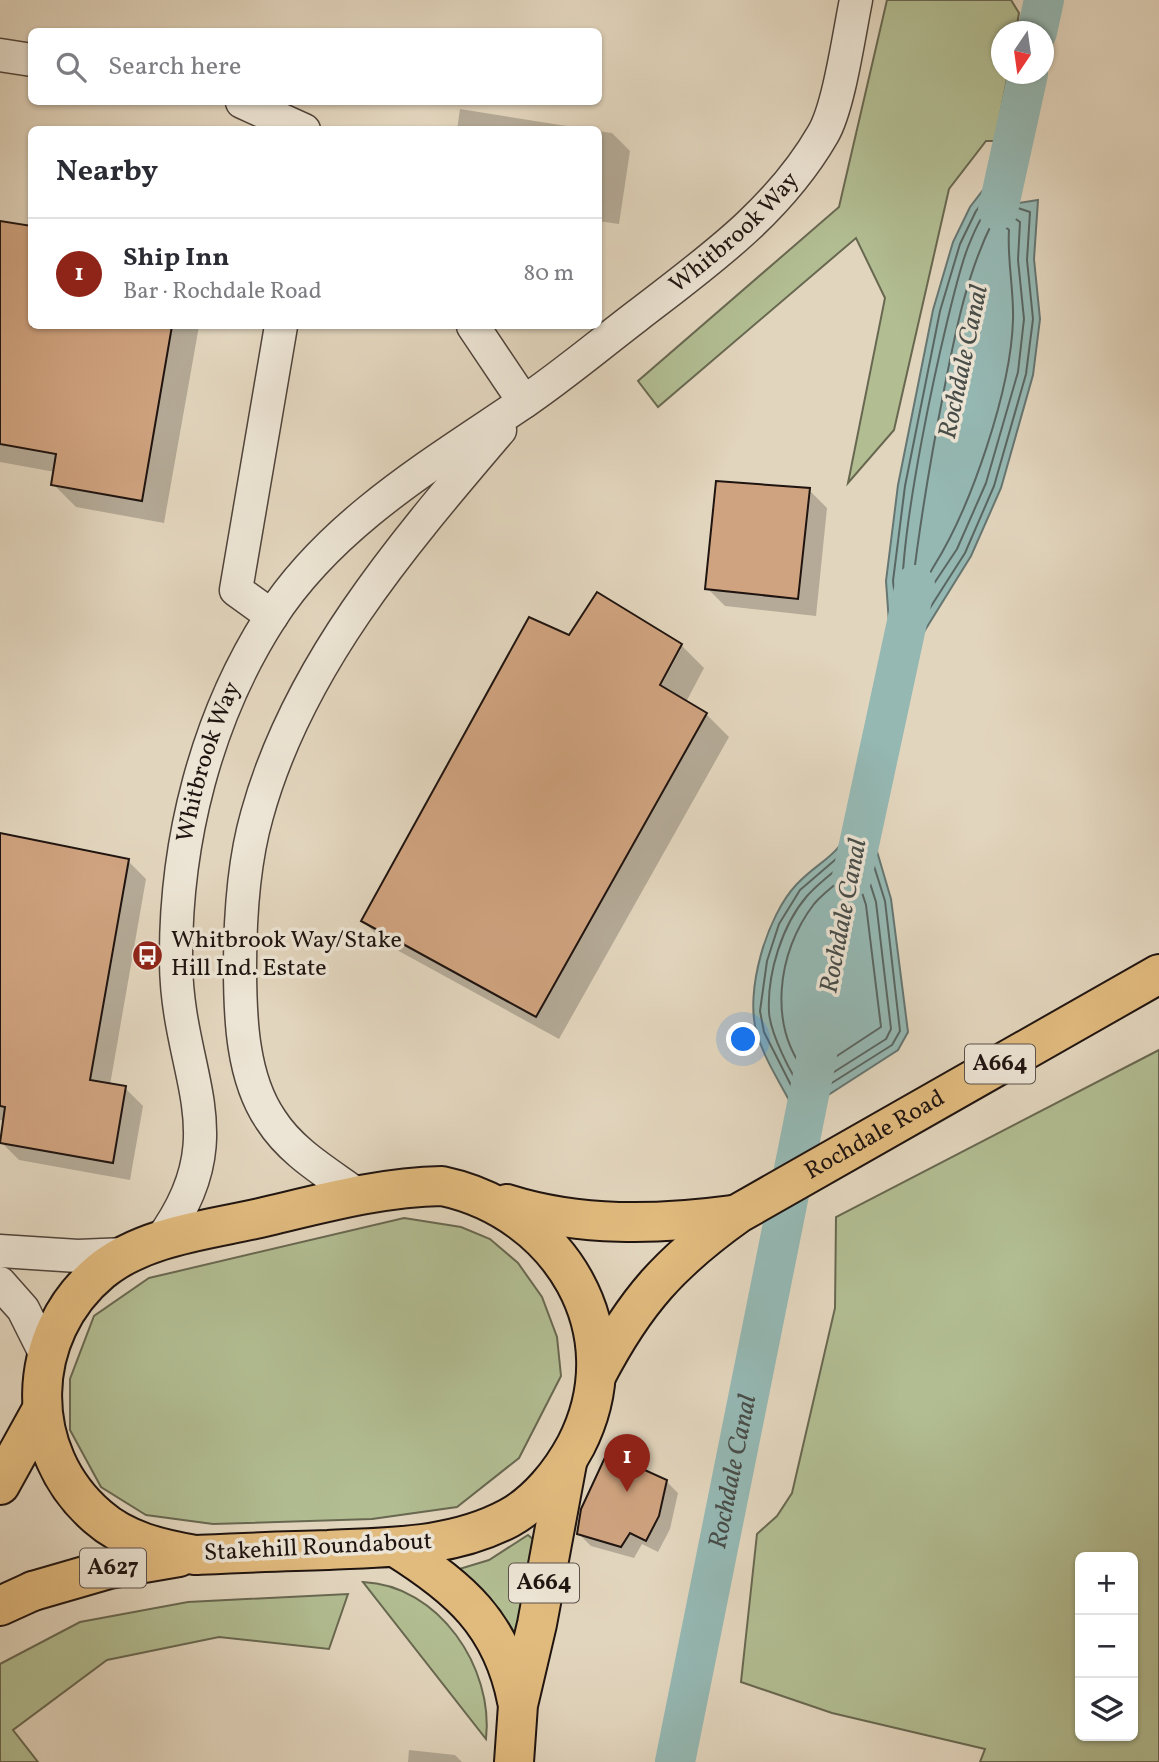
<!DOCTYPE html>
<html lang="en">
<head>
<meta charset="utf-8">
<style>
  :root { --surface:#fff; --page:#f7f7f7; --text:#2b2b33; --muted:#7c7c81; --line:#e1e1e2; --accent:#8f2418 }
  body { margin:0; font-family:Vollkorn,serif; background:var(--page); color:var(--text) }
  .controls { position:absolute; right:21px; bottom:21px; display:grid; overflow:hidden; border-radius:10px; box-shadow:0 2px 5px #0004 }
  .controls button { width:63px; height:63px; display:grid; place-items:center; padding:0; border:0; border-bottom:2px solid var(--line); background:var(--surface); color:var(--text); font:35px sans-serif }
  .compass { position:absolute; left:991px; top:21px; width:63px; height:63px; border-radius:50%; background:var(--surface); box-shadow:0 2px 5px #0004; rotate:193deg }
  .you { position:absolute; left:744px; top:1040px; width:24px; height:24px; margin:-18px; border:5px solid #fff; border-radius:50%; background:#1a73e8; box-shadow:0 0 0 10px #1a73e833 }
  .badge { display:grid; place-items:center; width:46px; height:46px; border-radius:50%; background:var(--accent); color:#fff; font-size:23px; font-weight:700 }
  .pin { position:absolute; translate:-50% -58px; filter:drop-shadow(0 2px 4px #0008) }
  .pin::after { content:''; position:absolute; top:37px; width:24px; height:21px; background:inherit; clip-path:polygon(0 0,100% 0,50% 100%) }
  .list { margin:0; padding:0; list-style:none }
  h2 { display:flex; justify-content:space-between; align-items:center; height:91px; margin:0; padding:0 28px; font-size:30px }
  h2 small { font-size:23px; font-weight:400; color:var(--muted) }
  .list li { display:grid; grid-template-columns:46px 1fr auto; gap:21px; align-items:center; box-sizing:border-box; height:112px; padding:0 28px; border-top:2px solid var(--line) }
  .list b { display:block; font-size:26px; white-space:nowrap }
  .list p { margin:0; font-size:23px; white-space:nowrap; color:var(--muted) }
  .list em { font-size:23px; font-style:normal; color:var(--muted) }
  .icon { flex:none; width:38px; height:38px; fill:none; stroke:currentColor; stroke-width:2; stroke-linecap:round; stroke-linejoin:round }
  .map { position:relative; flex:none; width:1159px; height:1762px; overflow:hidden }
  .search { position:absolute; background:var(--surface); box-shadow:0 2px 5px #0004; left:28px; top:28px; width:574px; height:77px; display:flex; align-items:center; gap:18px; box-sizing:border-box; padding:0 24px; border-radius:10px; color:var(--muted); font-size:26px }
  .panel { position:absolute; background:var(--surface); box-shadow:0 2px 5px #0004; left:28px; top:126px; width:574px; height:203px; border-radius:10px }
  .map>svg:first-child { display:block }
  .green { fill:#b2bd92; stroke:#686851; stroke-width:2; fill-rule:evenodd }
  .water { fill:#95b8b3; stroke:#667672; stroke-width:2 }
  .shadow { fill:#0003; fill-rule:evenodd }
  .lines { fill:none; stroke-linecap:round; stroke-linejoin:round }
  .shore { stroke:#5a6662; stroke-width:2 }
  .canal { stroke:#95b8b3; stroke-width:40 }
  .building { fill:#cfa37f; stroke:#1f1410; stroke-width:2 }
  .minor-casing { stroke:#50443b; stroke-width:35 }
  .primary-casing { stroke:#1f1410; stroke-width:42 }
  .motorway-casing { stroke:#1f1410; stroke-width:42 }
  .minor { stroke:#ece4d4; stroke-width:32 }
  .primary { stroke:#e1ba7e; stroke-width:38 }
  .motorway { stroke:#e1ba7e; stroke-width:38 }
  .labels { text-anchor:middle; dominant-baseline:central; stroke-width:7; stroke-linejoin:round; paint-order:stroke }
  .shield { fill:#ece4d4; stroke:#5c524b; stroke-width:2 }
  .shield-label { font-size:23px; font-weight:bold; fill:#1f1410 }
  .street-label { font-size:24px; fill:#1f1410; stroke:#ece4d4 }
  .poi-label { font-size:24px; fill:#1f1410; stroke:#ece4d4; text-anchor:start }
  .water-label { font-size:26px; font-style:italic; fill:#484d49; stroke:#ece4d4 }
</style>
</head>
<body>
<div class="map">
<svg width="1159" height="1762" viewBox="0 0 1159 1762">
  <rect width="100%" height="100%" fill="#e2d5bd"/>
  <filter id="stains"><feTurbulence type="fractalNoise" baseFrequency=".00286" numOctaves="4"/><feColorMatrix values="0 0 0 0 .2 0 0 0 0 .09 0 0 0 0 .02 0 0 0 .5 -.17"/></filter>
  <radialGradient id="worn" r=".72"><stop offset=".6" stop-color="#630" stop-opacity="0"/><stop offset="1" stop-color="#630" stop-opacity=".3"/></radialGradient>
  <g class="green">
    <path d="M887,0H1011L1019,13L1016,31L1002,32V74H1008L995,141H986L949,189L894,430L848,483L885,298L856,238L658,407L638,381L839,207Z"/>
    <path d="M1159,1050V1762H980L985,1749L832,1713L741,1682L757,1534L777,1516L792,1493L835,1308L836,1217ZM1133,1557V1736H1080V1557Z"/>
    <path d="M404,1218L461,1227L490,1239L518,1263L542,1297L557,1337L561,1376L519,1458L457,1507L372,1519L213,1524L146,1515L101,1487L70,1430V1379L94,1316L149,1278Z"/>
    <path d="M528,1535L535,1541L520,1633L513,1640L456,1570L489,1560Z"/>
    <path d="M363,1582C439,1585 494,1668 486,1739Z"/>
    <path d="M348,1594L329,1649L219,1637L107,1660L13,1730L38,1762H0V1664L80,1622L188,1602Z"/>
  </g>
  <g class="water">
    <path d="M995,155L1023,160L1015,193L1019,203L1038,200L1034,259L1040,319L1033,375L1001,488L971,556L917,643L890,637L886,581L898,485L933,310L953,242L970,207L986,186Z"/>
    <path d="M852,822L877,826L876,848L891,899L908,1032L898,1050L797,1115C784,1089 765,1061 757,1034C744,992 767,915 797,884C821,859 840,857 852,822Z"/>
  </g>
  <g class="shadow">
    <path d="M460,109L592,130H457Z"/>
    <path d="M598,131L612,133L630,151L619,224L598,221Z"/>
    <path d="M0,223L32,326H199L164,523L76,507L53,484L55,472L0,462Z"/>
    <path d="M809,490L827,508L816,616L725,606L707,588Z"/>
    <path d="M570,637L681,645L704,668L686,702L706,714L729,737L559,1039L386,944L363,921ZM677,649H681L657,693L654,692Z"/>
    <path d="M0,835L128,861L146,879L110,1085L125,1088L143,1106L130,1180L19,1160L1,1142L4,1121L0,1120Z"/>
    <path d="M666,1481L678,1493L670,1529L658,1552L642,1544L634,1558L591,1546L579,1534Z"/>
    <path d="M409,1750L455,1755L462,1762H408Z"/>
  </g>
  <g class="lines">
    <g class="shore">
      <path d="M1002,164L1013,168L1008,193L1012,206L1030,212L1027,260L1033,319L1026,374L994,486L965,553L914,633L899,632L893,581L905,486L940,311L960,244L976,211L992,190Z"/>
      <path d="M999,199L1007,213L1020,222L1018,260L1024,319L1018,372L986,483L957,549L907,624C884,589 949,295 968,247C974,232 985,205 999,199Z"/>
      <path d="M997,219L1009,230C1007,260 1014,289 1013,320C1011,390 971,507 934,566C929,574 924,587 916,591L913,581C921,515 932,451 945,385C956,329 967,273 993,221Z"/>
      <path d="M856,831L869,833V850L885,901L900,1031L892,1045L800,1103L764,1032L760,1011L767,961L779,924L800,890L850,847Z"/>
      <path d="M856,853L861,855L876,902L891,1029L886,1039L804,1091C791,1076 770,1032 769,1012C767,974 782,925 807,896C821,880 841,867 856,853Z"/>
      <path d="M851,872L856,874L866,905L881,1027L808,1075C767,1027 777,952 814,904C824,892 839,882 851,872Z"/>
    </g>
    <g class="canal">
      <path d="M1037,32L1044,0"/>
      <path d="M998,210L1028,74"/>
      <path d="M852,877L915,585"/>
      <path id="s1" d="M675,1762L817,1055"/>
    </g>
  </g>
  <g class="building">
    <path d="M0,221L32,226V326H172L142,501L51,485L56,454L0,444Z"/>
    <path d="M716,481L810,488L798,599L705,589Z"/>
    <path d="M597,592L682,644L660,685L707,713L536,1017L361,921L529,617L569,635Z"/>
    <path d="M0,833L129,859L90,1080L126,1086L113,1163L0,1143L5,1107L0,1106Z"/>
    <path d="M607,1453L667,1480L659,1516L646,1541L630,1533L621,1547L577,1534L581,1509Z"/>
  </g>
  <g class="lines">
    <defs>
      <g id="minor">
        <path d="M0,55L32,60"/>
        <path d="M242,102L304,130"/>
        <path d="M473,326L524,402"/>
        <path d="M272,616L236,590L281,326"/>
        <path d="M359,1196C328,1173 292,1153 271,1120C242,1078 240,1017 240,967C240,917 243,864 257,815C298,666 402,545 500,430"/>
        <path id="s2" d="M160,1241C239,1135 177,1076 176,962C175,842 206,718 271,617C331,524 431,465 521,404C561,377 599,345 637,316C707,262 778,212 823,134C839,107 849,34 856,0"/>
        <path d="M0,1251L78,1256L126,1254"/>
        <path d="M0,1283L23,1309L46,1355"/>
      </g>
      <g id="primary">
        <path d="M442,1186C560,1211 634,1332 576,1445C561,1473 538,1502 509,1518C453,1548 390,1547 328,1550C284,1551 240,1553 195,1555C161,1549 125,1541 98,1517C22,1452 24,1335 101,1271C144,1236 207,1230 260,1218C320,1204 380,1187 442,1186Z"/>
        <path d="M507,1204C580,1227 657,1225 732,1215"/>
        <path id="s3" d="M596,1376C635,1301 670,1262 739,1213L1159,974"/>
        <path d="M0,1485L41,1411"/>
        <path d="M395,1547C459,1587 502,1624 517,1701"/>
        <path d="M33,1591L109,1569L179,1557"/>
        <path d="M514,1762L518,1705L537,1624L567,1463"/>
      </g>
      <path id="motorway" d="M0,1606L33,1591"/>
    </defs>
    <use href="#minor" class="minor-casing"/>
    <use href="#primary" class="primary-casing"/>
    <use href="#motorway" class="motorway-casing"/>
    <use href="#minor" class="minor"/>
    <use href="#primary" class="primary"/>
    <use href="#motorway" class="motorway"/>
  </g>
  <defs>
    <symbol id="bus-disc" viewBox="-11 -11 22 22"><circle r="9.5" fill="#8f2418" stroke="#ece4d4"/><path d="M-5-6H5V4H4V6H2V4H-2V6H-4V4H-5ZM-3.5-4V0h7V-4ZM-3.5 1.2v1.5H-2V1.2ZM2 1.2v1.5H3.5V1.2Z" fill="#fff"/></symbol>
  </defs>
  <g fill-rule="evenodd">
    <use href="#bus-disc" x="130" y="938" width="35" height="35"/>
  </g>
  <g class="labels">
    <g class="shield">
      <rect x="965" y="1044.5" width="70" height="39" rx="5"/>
      <rect x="80" y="1548.5" width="66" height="39" rx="5"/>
      <rect x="509" y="1563.5" width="70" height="39" rx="5"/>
    </g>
    <g class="shield-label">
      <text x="1000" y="1064">A664</text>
      <text x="113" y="1568">A627</text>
      <text x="544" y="1583">A664</text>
    </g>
    <g class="street-label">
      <text stroke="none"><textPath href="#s2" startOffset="1258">Whitbrook Way</textPath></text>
      <text stroke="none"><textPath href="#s2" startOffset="494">Whitbrook Way</textPath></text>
      <text stroke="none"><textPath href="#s3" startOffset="376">Rochdale Road</textPath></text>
      <text transform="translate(318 1548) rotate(-3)">Stakehill Roundabout</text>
    </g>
    <g class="poi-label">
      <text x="171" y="941">Whitbrook Way/Stake<tspan x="171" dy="28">Hill Ind. Estate</tspan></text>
    </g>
    <g class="water-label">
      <text transform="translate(964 362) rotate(-78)">Rochdale Canal</text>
      <text transform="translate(844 916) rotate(-79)">Rochdale Canal</text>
      <text stroke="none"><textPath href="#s1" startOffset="296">Rochdale Canal</textPath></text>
    </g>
  </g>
  <rect width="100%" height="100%" filter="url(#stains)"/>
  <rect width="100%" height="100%" fill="url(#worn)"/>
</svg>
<div class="controls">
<button>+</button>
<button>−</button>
<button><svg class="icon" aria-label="layers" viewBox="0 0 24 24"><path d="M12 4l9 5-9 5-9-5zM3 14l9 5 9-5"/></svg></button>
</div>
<svg class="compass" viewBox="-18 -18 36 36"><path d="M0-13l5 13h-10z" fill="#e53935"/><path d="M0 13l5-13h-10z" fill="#7c7c81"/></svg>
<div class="you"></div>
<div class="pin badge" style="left:627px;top:1492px">1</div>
<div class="search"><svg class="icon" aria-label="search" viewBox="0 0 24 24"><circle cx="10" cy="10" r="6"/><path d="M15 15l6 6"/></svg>Search here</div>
<section class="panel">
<h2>Nearby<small></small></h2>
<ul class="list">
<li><span class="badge">1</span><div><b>Ship Inn</b><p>Bar · Rochdale Road</p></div><em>80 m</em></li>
</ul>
</section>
</div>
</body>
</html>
